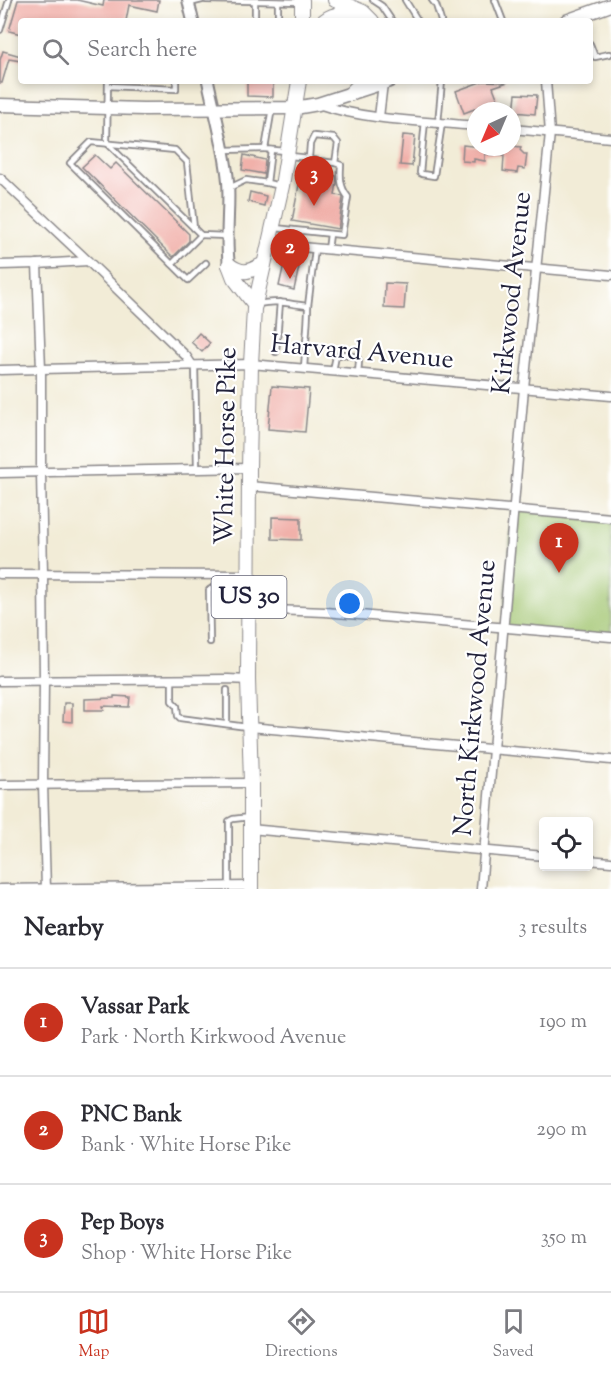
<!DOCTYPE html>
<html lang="en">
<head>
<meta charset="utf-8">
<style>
  :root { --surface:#fff; --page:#f7f7f7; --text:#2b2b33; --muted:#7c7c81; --line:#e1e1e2; --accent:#c8321e }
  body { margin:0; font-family:"Sorts Mill Goudy",serif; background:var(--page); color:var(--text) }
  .controls { position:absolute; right:18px; bottom:18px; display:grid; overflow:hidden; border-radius:6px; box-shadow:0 3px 9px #0003 }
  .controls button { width:54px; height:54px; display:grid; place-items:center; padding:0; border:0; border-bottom:2px solid var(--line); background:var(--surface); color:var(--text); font:30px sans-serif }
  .compass { position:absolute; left:467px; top:102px; width:54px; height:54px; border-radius:50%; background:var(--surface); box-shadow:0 3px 9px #0003; rotate:224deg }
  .you { position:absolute; left:350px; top:604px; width:21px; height:21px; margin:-15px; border:4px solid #fff; border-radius:50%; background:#1a73e8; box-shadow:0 0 0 9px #1a73e833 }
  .badge { display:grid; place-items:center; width:39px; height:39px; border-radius:50%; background:var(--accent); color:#fff; font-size:20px; font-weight:700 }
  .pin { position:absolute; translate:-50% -50px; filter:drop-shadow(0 2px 3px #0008) }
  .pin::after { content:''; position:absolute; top:32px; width:21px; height:18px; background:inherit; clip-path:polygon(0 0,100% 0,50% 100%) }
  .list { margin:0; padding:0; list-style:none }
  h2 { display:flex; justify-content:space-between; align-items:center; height:78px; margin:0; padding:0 24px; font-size:26px }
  h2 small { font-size:20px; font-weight:400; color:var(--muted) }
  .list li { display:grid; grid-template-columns:39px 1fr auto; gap:18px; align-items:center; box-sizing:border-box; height:108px; padding:0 24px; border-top:2px solid var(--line) }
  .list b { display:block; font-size:22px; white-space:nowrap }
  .list p { margin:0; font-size:20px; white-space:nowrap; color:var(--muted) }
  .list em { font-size:20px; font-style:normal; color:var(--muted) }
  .icon { flex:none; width:33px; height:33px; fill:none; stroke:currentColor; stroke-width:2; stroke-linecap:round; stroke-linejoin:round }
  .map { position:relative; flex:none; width:611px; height:889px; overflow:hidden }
  .search { position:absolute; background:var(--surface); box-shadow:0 3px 9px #0003; left:18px; right:18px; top:18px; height:66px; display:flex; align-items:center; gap:15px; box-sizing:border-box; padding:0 21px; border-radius:6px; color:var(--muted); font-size:22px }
  .sheet { height:402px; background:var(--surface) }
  nav { display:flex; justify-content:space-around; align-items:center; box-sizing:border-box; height:84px; border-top:2px solid var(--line); background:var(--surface); font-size:16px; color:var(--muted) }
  nav a { display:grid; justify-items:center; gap:3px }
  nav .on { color:var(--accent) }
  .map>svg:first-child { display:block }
  .green { fill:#a0c46e; stroke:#617354; stroke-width:1.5 }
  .building { fill:#f1b1aa }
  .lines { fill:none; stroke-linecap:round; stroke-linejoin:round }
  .service-casing { stroke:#8a8789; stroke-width:8 }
  .minor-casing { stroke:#8a8789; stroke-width:11 }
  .tertiary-casing { stroke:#8a8789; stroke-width:14 }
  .secondary-casing { stroke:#8a8789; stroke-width:15 }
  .trunk-casing { stroke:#8a8789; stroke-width:16 }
  .service { stroke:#fff; stroke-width:4.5 }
  .minor { stroke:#fff; stroke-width:8 }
  .tertiary { stroke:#fff; stroke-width:10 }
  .secondary { stroke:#fff; stroke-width:12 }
  .trunk { stroke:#fff; stroke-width:14 }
  .labels { text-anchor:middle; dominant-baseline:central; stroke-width:4.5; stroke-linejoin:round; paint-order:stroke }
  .shield { fill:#fff; stroke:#646476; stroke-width:1.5 }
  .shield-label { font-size:24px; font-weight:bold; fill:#22223b }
  .street-label { font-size:26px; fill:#22223b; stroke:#fff }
</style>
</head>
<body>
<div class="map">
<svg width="611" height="889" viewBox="0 0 611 889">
  <rect width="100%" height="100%" fill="#fff"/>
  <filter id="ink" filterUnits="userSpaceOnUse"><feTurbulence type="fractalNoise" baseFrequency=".0167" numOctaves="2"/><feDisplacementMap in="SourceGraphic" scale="12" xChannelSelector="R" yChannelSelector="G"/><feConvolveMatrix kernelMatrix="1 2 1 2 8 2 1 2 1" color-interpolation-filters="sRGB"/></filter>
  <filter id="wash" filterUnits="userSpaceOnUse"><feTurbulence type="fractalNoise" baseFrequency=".008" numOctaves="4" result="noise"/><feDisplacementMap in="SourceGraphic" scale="24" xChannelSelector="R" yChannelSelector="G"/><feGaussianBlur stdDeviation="1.35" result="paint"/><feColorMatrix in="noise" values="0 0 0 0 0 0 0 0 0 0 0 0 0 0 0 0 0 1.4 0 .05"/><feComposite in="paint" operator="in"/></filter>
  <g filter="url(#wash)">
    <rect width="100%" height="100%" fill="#f2ecd7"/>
    <path class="green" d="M513,510L611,518V637L503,628Z"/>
    <g id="blocks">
      <g class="building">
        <path d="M18,0H77L103,6L104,0H159L157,11L129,5L126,21H21V34L9,31Z"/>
        <path d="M3,51L21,56V61L9,59L2,83H0V60Z"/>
        <path d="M247,81H273V97L247,96Z"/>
        <path d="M483,81L508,82L493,87L498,100L464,113L456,91Z"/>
        <path d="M516,94L537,95L535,114L514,112Z"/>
        <path d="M403,135L415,136L412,166L400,165Z"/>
        <path d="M463,145L488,148L512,147V146L521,147L520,150L524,154H527L525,169L518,168L517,173L503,171L504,156L485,154V161L474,159V162L462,161Z"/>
        <path d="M95,155L110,169L116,163L189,234V241L173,257L82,167Z"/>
        <path d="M244,155L265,160L264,174L242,170Z"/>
        <path d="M302,169L336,176L337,183L335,195L342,196L343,198L338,229L292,221Z"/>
        <path d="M250,192L266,196L264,206L248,202Z"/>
        <path d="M284,264L299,267L294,290L279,286Z"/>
        <path d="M385,283L406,284L404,309L384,308Z"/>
        <path d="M199,333L210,343L202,352L191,342Z"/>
        <path d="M272,386L309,389L305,432L268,429Z"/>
        <path d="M272,517L301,518V540L272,539Z"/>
        <path d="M114,696L130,697L129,707L103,706L104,710H85V699L114,698Z"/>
        <path d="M64,703H72V722L63,721Z"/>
      </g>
    </g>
  </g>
  <g filter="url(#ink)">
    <use href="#blocks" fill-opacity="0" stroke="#8a8789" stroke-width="1.5"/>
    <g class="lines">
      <defs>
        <g id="service">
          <path d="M206,0L300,2"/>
          <path d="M373,0L382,6L392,21"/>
          <path d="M405,0L418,21"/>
          <path d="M432,0L436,5L441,21"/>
          <path d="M495,0L503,21"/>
          <path d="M255,1V21"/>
          <path d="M278,2V21"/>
          <path d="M190,3L202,0"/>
          <path d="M0,30L9,0"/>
          <path d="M590,44L595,57L609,54"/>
          <path d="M108,81L107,143L201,235L227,236"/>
          <path d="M108,86L176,89V81"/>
          <path d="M272,108L265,149L284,151"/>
          <path d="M425,121L420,173L422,174L434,176L442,123"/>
          <path d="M438,123L442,81"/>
          <path d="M223,150L265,149"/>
          <path d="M271,150L267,183L281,186"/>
          <path d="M290,156L309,158"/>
          <path d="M229,188L246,180L267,183"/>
          <path d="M194,228L187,162L175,150L91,142L70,163L188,280L206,263"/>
          <path d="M275,228L342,235L348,197C340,187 340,177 341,165L335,163L338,143L334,138L314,136L310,144L309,158L312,160L335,163"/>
          <path d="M328,250L330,234"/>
          <path d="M172,264L201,235"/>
          <path d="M258,304C278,300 288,304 308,306C308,327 305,348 304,369"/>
          <path d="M308,306L315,249"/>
          <path d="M276,352L280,302"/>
          <path d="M195,365L197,468"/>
          <path d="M333,371L336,356L343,354L357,357L359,361L358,374"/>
          <path d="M210,642L209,590L212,588H227L228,576"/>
          <path d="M172,680V701L177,706L178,716L180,718L247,727"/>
          <path d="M227,724V690"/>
          <path d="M229,886V821L233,819L250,817"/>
        </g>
        <g id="minor">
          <path d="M318,104C368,121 424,121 476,126"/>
          <path d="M379,117L383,83"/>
          <path d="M512,129L611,138"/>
          <path d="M0,178L88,261L186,356L192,365"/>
          <path d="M268,244L611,275"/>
          <path d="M37,264L41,369V473L43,574L44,680L43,784L46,889"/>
          <path d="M0,265L37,264L88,261"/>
          <path d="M0,370L251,364L611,396"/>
          <path d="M0,473L249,468"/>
          <path d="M249,486L611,518"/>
          <path d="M0,574L249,575"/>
          <path d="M249,609L325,612L611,637"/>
          <path d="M0,681L228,679L248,680"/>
          <path d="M250,727L611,760"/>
          <path d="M0,785L251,783"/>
          <path d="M250,829L544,856"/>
          <path d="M588,860L611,862"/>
          <path d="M0,889L251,886"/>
          <path d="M481,889L524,388L550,133L546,81"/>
        </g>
        <g id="tertiary">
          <path d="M188,0L193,21"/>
          <path d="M208,81C215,114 225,148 228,181C230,209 225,237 229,265"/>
        </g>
        <g id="secondary">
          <path d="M566,21L611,5"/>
          <path d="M0,105L143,109L295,108L318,104L389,81"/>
        </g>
        <g id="trunk">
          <path d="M335,0L363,12L372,21"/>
          <path d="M302,21V0"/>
          <path d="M324,21C335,12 348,13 359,21"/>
          <path d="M350,94L363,81"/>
          <path d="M229,265L234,278L255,305"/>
          <path d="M229,265C244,275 248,272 264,264"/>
          <path d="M251,889V783L248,680L249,468L251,364L254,309L282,186L299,81"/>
        </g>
      </defs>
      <use href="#service" class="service-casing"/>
      <use href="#minor" class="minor-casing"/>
      <use href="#tertiary" class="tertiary-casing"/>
      <use href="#secondary" class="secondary-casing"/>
      <use href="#trunk" class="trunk-casing"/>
      <use href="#service" class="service"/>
      <use href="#minor" class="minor"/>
      <use href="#tertiary" class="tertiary"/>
      <use href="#secondary" class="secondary"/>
      <use href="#trunk" class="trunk"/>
    </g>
  </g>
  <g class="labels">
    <rect class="shield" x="211.5" y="576" width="75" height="42" rx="4.5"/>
    <g class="shield-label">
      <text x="249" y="597">US 30</text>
    </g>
    <g class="street-label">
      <text transform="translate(513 293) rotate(-84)">Kirkwood Avenue</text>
      <text transform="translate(362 353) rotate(5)">Harvard Avenue</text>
      <text transform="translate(227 446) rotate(-89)">White Horse Pike</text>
      <text transform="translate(476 698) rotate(-85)">North Kirkwood Avenue</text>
    </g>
  </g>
</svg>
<div class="controls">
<button><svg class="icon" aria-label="locate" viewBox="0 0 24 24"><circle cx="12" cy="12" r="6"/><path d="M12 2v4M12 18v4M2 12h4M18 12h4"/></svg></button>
</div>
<svg class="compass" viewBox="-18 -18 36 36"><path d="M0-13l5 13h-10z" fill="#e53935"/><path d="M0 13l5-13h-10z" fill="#7c7c81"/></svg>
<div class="you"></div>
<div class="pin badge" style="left:559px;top:573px">1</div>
<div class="pin badge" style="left:290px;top:279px">2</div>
<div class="pin badge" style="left:314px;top:206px">3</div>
<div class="search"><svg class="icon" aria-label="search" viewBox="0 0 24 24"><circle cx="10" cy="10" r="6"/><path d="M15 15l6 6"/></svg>Search here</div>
</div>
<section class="sheet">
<h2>Nearby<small>3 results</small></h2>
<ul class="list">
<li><span class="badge">1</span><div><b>Vassar Park</b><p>Park · North Kirkwood Avenue</p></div><em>190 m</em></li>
<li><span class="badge">2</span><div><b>PNC Bank</b><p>Bank · White Horse Pike</p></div><em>290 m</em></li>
<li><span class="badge">3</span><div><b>Pep Boys</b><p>Shop · White Horse Pike</p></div><em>350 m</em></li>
</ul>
</section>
<nav>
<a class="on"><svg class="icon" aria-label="map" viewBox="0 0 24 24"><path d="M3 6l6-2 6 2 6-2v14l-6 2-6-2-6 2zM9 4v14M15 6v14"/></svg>Map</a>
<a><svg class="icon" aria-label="directions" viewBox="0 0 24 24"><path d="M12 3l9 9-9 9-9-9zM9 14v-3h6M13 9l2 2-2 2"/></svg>Directions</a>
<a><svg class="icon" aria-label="saved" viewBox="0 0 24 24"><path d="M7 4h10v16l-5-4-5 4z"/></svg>Saved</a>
</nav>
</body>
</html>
